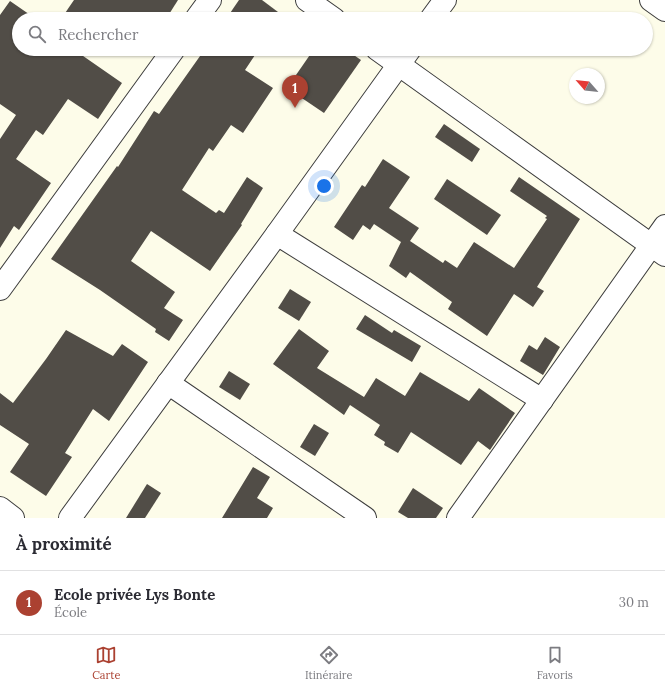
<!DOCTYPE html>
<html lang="fr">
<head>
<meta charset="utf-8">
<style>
  :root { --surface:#fff; --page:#f2f2f3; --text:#2b2b33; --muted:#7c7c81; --line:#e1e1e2; --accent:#ab4131 }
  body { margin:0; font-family:Lora,serif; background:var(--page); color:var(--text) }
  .compass { position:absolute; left:569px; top:68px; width:36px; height:36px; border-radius:50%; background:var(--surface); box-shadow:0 1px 3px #0004; rotate:298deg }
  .you { position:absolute; left:324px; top:186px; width:14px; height:14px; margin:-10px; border:3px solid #fff; border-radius:50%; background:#1a73e8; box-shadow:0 0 0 6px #1a73e833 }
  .badge { display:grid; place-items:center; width:26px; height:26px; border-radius:50%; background:var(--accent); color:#fff; font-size:13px; font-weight:700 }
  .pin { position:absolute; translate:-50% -33px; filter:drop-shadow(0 1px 2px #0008) }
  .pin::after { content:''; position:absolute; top:21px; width:14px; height:12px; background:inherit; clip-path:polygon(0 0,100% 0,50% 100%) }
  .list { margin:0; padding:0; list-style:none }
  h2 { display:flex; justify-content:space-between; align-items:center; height:52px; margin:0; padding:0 16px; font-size:17px }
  h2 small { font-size:13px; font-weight:400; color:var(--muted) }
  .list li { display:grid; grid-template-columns:26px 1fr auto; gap:12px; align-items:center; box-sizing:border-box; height:64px; padding:0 16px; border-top:1px solid var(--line) }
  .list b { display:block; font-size:15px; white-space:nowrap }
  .list p { margin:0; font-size:13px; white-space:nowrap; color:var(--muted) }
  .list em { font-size:13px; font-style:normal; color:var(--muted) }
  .icon { flex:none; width:22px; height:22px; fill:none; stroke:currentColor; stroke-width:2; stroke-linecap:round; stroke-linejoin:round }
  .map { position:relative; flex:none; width:665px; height:518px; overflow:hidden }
  .search { position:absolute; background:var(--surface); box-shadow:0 1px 3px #0004; left:12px; right:12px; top:12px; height:44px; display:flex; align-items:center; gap:10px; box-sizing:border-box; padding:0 14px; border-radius:22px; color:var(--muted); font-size:15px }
  .sheet { height:116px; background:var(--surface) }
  nav { display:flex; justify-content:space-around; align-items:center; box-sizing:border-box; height:56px; border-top:1px solid var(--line); background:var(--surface); font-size:11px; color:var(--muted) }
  nav a { display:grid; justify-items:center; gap:2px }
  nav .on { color:var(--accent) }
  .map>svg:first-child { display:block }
  .building { fill:#514d47 }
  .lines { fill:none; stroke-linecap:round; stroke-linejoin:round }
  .minor-casing { stroke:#3d3d3d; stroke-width:24 }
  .minor { stroke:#fff; stroke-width:22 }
</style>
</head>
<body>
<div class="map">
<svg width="665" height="518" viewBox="0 0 665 518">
  <rect width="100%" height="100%" fill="#fdfce9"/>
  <g class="building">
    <path d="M74,0H178L166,19H61Z"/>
    <path d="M239,0H262L282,15L280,19H226Z"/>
    <path d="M10,1L36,19H19V49H73L122,83L98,119L68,99L43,135L36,130L16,159L51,183L19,230L14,226L0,248V139L16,115L0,104V15Z"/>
    <path d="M205,49H259L245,70L273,88L243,133L231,125L213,151L209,148L182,190L216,213L219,210L224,213L247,177L263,188L241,224L242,225L210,271L151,231L131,261L175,292L164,308L183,320L169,341L155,332L156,329L100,290L51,259L117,166L118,167L154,111L159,114Z"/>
    <path d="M314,49H345L361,60L324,113L287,88Z"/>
    <path d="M444,124L480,149L472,162L435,137Z"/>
    <path d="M383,159L410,177L389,208L419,228L410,241L443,263L445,260L457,268L474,242L514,268L547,219L545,218L547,216L510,191L519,177L580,219L537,287L544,291L533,307L514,294L487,336L448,309L452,302L410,272L406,278L389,266L401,242L374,224L370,230L363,225L353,240L334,227L362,185L365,187Z"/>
    <path d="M447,179L501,215L487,235L434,199Z"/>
    <path d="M290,289L311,302L299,321L278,308Z"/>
    <path d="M365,315L392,333L394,330L421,346L412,362L356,329Z"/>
    <path d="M299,329L329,351L317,368L364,397L376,378L405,396L420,372L469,401L479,388L515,413L490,450L478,441L461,465L411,432L398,453L384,445L385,442L374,435L380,425L350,405L344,415L273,364Z"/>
    <path d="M66,330L113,356L122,344L148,362L109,421L93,409L65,453L72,457L46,496L10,472L29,444L0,425V393L13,403L46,359Z"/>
    <path d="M545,337L560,347L543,375L520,361L529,345L537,350Z"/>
    <path d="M229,371L250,384L240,400L219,387Z"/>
    <path d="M314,424L329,433L315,456L300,447Z"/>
    <path d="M253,467L270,477L257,498L273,508L267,518H222Z"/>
    <path d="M147,484L161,493L145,518H126Z"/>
    <path d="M413,488L443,508L436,518H408L398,512Z"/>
  </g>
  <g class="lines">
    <defs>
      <g id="minor">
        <path d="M307,0L334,19"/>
        <path d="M651,0L665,10"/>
        <path d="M196,19L210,0"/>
        <path d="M431,19L445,0"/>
        <path d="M377,49L665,255"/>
        <path d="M277,234L542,400"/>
        <path d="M0,289L174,49"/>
        <path d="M168,383L365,518"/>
        <path d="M0,508L13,518"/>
        <path d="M70,518L277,234L410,49"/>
        <path d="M458,518L665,226"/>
      </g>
    </defs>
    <use href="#minor" class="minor-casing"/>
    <use href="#minor" class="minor"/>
  </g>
</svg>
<svg class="compass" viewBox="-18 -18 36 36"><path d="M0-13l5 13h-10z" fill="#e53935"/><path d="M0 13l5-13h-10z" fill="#7c7c81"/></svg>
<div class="you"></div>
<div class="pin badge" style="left:295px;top:108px">1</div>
<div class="search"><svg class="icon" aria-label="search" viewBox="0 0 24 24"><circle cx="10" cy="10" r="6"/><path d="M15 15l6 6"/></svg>Rechercher</div>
</div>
<section class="sheet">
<h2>À proximité<small></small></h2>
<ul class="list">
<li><span class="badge">1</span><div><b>Ecole privée Lys Bonte</b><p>École</p></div><em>30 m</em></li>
</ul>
</section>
<nav>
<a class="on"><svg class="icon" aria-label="map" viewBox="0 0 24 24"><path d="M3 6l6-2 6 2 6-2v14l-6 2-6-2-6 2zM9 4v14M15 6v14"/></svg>Carte</a>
<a><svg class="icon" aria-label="directions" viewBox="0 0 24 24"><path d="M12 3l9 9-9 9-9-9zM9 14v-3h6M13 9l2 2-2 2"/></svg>Itinéraire</a>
<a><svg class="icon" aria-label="saved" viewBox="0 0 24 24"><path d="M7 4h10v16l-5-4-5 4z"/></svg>Favoris</a>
</nav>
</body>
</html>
